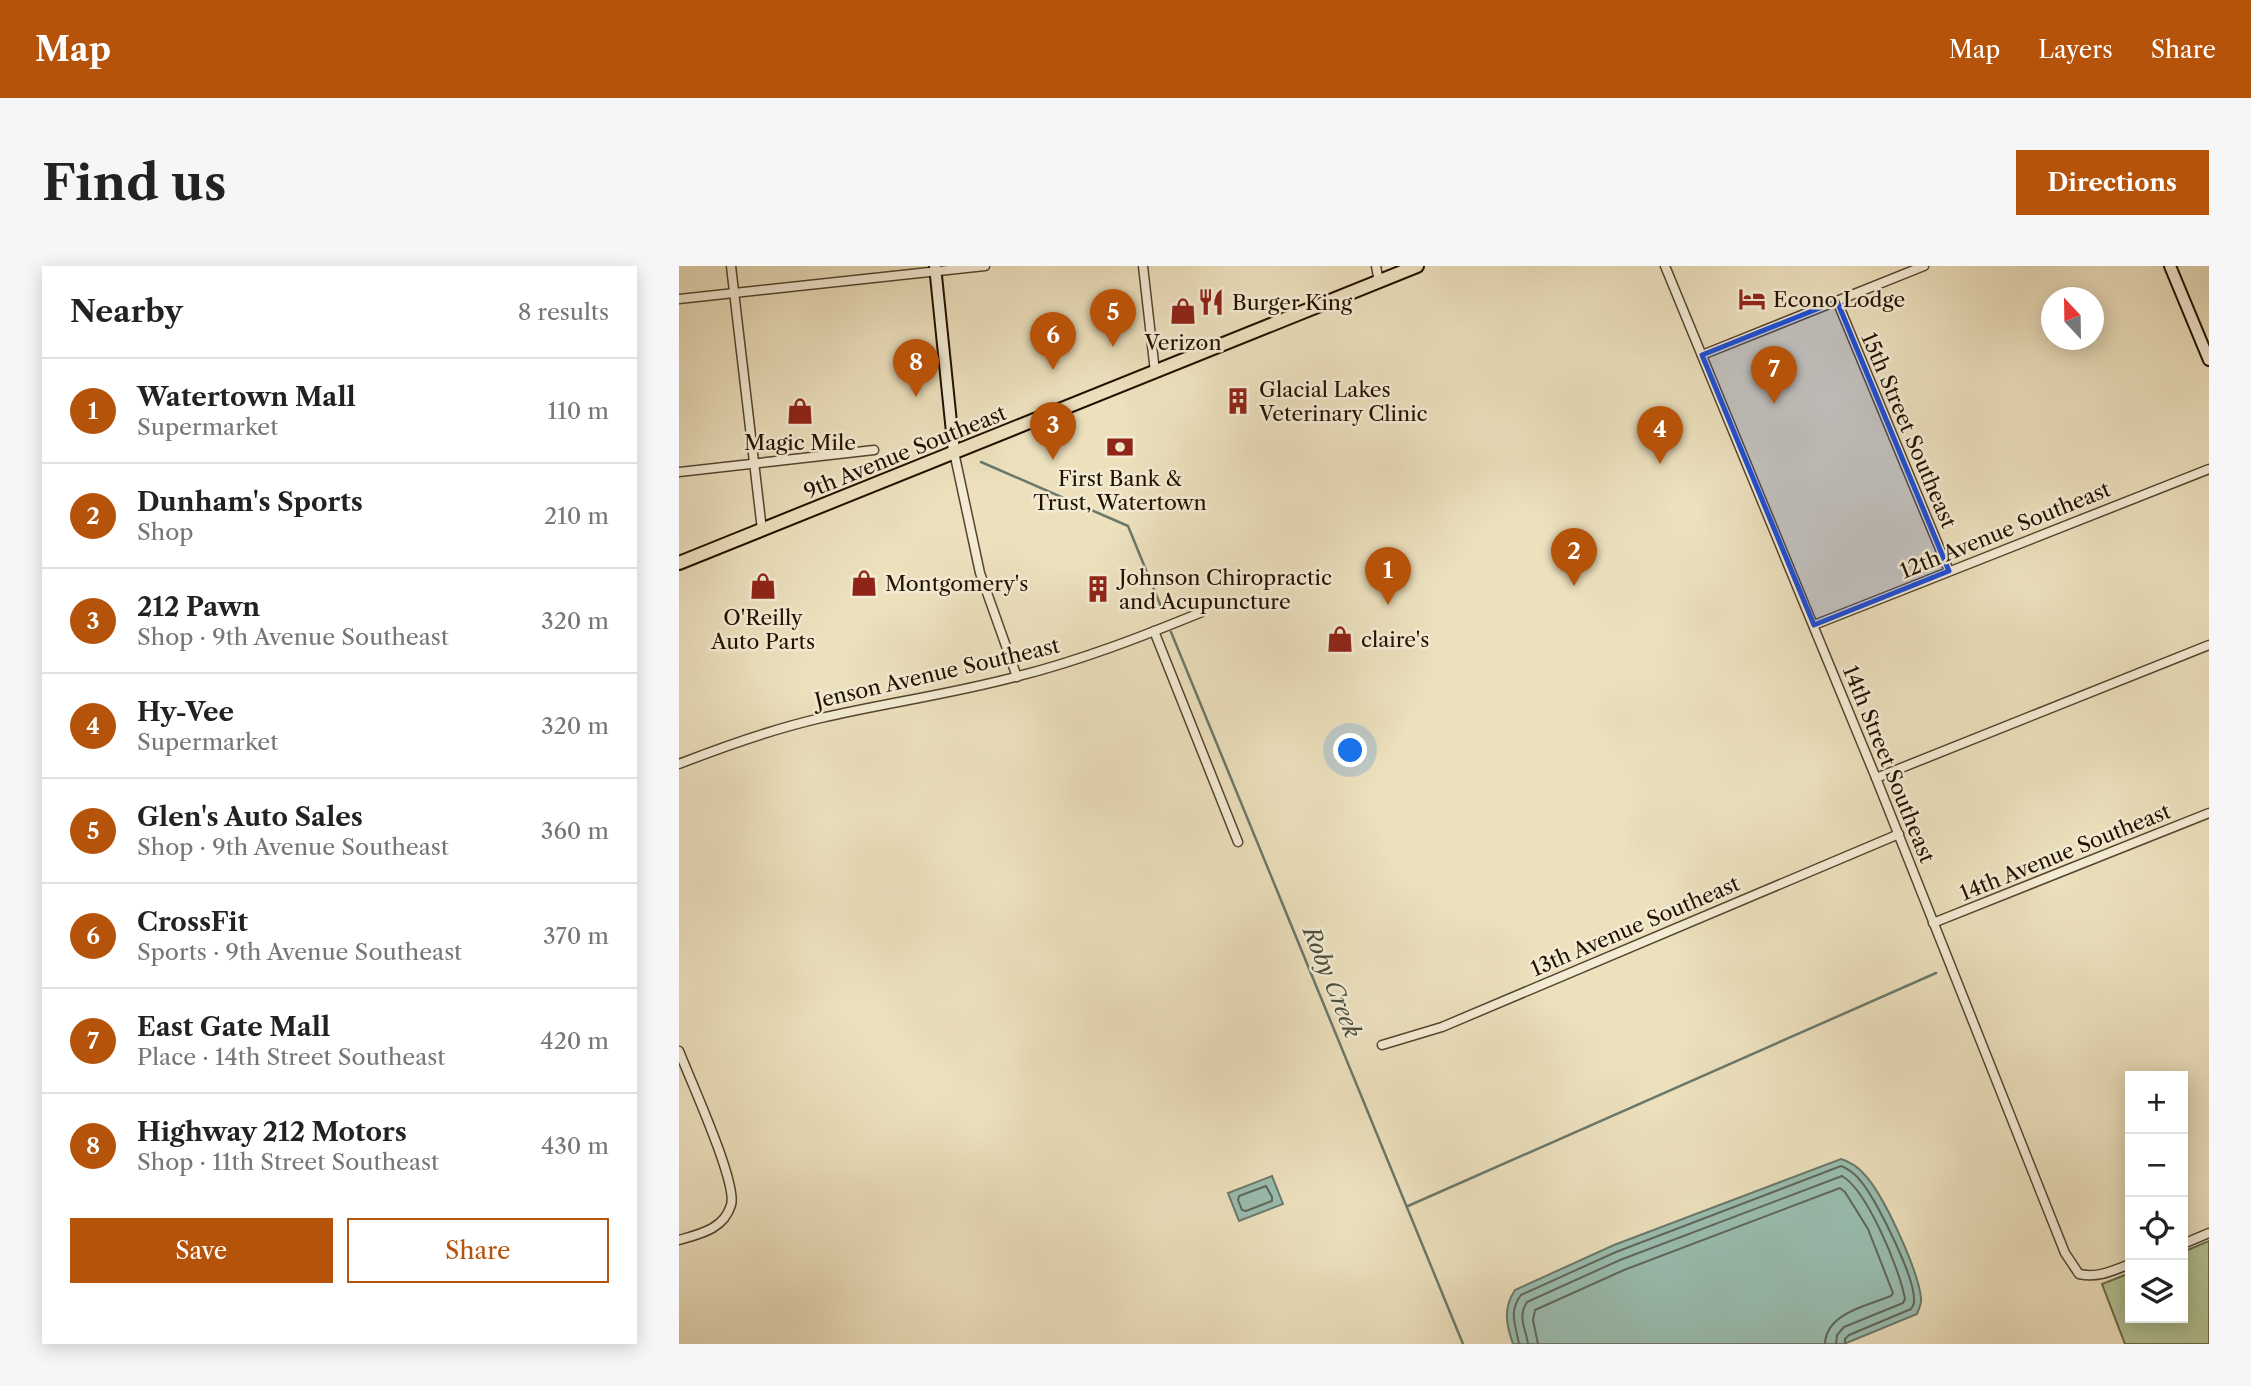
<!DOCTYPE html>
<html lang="en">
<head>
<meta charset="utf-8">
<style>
  :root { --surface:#fff; --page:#f6f6f6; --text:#222; --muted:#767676; --line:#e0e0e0; --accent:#b45309 }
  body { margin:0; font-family:"Libre Caslon Text",serif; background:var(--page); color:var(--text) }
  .controls { position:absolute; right:21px; bottom:21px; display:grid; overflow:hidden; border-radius:0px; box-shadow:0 4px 18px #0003 }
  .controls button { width:63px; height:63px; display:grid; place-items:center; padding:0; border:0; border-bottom:2px solid var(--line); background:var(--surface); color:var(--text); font:35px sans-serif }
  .compass { position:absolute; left:1362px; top:21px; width:63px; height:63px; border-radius:50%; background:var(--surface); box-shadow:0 4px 18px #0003; rotate:338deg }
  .you { position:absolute; left:672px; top:485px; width:24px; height:24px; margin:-18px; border:5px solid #fff; border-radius:50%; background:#1a73e8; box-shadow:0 0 0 10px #1a73e833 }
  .badge { display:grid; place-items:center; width:46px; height:46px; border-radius:50%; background:var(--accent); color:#fff; font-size:23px; font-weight:700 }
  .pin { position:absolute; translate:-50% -58px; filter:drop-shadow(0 2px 4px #0008) }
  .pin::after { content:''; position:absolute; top:37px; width:24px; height:21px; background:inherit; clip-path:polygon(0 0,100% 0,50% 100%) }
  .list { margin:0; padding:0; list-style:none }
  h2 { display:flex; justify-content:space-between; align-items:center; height:91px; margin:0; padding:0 28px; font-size:30px }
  h2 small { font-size:23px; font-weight:400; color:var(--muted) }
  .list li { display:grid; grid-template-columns:46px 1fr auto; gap:21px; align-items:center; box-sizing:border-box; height:105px; padding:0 28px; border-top:2px solid var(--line) }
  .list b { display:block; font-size:26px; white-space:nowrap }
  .list p { margin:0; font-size:23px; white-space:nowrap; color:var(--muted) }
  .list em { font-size:23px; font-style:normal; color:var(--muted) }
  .actions { display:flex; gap:14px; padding:21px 28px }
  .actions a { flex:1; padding:16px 0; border:2px solid var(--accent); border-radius:0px; text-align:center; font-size:24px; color:var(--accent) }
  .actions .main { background:var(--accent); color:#fff }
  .icon { flex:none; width:38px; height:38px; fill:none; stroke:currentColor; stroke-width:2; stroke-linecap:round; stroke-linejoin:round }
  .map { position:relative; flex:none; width:1530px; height:1078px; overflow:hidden; border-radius:0px }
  header { display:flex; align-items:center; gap:42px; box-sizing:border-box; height:98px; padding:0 35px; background:var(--accent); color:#fff }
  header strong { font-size:33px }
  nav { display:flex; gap:38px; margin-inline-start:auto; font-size:24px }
  .intro { display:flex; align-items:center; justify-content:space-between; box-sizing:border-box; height:168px; padding:0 42px }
  h1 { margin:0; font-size:49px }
  .button { padding:18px 32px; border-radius:0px; background:var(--accent); color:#fff; font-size:24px; font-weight:700 }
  main { display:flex; gap:42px; padding:0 42px }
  aside { flex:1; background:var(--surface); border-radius:0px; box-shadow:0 4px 18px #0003 }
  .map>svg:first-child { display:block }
  .green { fill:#b5c393; stroke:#6c6a4a; stroke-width:2 }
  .water { fill:#99bdb0; stroke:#6a786a; stroke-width:2 }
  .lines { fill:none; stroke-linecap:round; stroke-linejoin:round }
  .shore { stroke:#5e6758; stroke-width:2 }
  .stream { stroke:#6a786a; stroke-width:2.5 }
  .street-casing { stroke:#55452f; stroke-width:11 }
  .secondary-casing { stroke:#231100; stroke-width:14 }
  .primary-casing { stroke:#231100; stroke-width:16 }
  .street { stroke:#f3ebd4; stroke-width:8 }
  .secondary { stroke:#f3ebd4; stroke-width:10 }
  .primary { stroke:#ece0bd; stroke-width:12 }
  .marked { fill:#1d4ed8; fill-opacity:0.2; stroke:#1d4ed8; stroke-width:5; stroke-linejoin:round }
  .labels { text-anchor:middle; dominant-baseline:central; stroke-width:5; stroke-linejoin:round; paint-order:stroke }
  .poi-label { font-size:21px; fill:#231100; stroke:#f3ebd4; text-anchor:start }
  .street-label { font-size:21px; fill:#231100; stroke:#f3ebd4 }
  .water-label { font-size:23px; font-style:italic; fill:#4c4d3e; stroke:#f3ebd4 }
</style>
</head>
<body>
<header>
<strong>Map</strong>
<nav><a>Map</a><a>Layers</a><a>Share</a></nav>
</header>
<div class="intro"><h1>Find us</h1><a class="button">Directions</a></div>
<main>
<aside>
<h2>Nearby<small>8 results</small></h2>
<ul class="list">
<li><span class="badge">1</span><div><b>Watertown Mall</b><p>Supermarket</p></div><em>110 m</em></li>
<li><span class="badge">2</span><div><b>Dunham's Sports</b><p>Shop</p></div><em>210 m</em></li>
<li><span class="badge">3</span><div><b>212 Pawn</b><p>Shop · 9th Avenue Southeast</p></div><em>320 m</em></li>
<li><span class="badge">4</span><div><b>Hy-Vee</b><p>Supermarket</p></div><em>320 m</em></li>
<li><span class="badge">5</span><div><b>Glen's Auto Sales</b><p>Shop · 9th Avenue Southeast</p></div><em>360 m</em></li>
<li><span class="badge">6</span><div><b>CrossFit</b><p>Sports · 9th Avenue Southeast</p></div><em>370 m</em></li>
<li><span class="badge">7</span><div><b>East Gate Mall</b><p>Place · 14th Street Southeast</p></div><em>420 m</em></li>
<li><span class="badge">8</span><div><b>Highway 212 Motors</b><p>Shop · 11th Street Southeast</p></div><em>430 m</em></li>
</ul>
<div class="actions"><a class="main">Save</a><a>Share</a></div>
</aside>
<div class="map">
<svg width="1530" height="1078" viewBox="0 0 1530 1078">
  <rect width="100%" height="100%" fill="#ece0bd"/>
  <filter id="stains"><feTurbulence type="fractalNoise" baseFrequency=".00286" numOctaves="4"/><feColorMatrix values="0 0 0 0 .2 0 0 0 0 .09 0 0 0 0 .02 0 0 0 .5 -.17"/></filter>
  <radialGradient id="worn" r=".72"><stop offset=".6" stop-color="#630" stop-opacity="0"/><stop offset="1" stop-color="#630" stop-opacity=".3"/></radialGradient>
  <path class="green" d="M1530,975V1078H1446L1423,1018L1451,1007V1052H1504V986Z"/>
  <g class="water">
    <path d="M1162,893C1172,896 1178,900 1185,908C1205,929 1239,1004 1242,1032C1243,1038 1240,1042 1238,1048L1165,1078H834C827,1058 824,1042 836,1024L935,979Z"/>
    <path d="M593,910L604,938L560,955L549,927Z"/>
  </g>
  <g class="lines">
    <g class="shore">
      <path d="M587,920L593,931V935L567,945L563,944L559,934L560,930Z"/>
      <path d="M840,1078C837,1060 829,1046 842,1029L937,986L1162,900C1170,903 1175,907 1180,913C1196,931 1235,1009 1235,1033C1236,1038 1234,1039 1232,1043L1170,1069L1166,1073V1078"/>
      <path d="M849,1078C847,1063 838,1051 848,1036L941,994L1163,910C1188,924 1221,1004 1226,1033L1224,1037L1165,1061L1158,1069L1157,1078"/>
      <path d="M859,1078L854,1054L856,1044L945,1004L1161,922L1166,926L1189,963L1214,1027L1212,1030C1188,1040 1147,1047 1146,1078"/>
    </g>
    <g class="stream">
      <path d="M302,196L449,260L483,343"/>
      <path d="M492,366L784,1078"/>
      <path d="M729,940L1257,707"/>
    </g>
    <defs>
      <g id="street">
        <path d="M52,0L83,264"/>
        <path d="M464,0L476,106"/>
        <path d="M697,0L700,16"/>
        <path d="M986,0L1197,512L1386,987L1400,1008C1419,1012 1433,1005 1451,998"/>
        <path d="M0,33L306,0"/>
        <path d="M1158,35L1270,305"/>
        <path d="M1023,89L1245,0"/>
        <path d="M275,186L301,307L338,411"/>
        <path d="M0,206L195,184"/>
        <path d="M1135,359L1530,203"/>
        <path d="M475,365L559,576"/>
        <path d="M0,498C46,480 94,463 142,452C207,437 272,428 336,411C400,395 462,371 523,346"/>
        <path d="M1197,512L1530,379"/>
        <path d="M1254,657L1530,547"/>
        <path d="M703,779L763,761L1220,568"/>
        <path d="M0,785C10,811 59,918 52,939C45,963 21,968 0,974"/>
        <path d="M1504,978L1530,967"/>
      </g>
      <g id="secondary">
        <path d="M256,0L275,186"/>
        <path d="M1491,0L1530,94"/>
      </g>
      <path id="primary" d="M0,297L738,0"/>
    </defs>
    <use href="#street" class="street-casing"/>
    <use href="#secondary" class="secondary-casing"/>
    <use href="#primary" class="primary-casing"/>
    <use href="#street" class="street"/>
    <use href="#secondary" class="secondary"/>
    <use href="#primary" class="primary"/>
  </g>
  <path class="marked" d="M1158,35L1270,305L1135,359L1023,89Z"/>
  <defs>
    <symbol id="hotel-bare" viewBox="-9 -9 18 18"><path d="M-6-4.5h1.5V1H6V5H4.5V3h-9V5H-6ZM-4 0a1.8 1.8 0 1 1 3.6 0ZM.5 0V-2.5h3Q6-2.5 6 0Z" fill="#8f2418" stroke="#f3ebd4" stroke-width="2.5" paint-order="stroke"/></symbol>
    <symbol id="restaurant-bare" viewBox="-9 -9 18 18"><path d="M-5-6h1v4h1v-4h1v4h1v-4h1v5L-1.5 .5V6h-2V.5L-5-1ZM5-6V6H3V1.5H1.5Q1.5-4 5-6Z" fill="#8f2418" stroke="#f3ebd4" stroke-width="2.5" paint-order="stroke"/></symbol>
    <symbol id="shop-bare" viewBox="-9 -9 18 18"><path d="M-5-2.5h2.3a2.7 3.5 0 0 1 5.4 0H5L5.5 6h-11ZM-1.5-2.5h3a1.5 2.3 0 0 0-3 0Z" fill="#8f2418" stroke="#f3ebd4" stroke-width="2.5" paint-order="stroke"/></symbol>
    <symbol id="building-bare" viewBox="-9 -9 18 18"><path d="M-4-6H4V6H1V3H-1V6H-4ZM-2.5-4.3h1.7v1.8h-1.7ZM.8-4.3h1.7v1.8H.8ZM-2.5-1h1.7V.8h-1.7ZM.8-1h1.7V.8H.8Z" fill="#8f2418" stroke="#f3ebd4" stroke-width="2.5" paint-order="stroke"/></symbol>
    <symbol id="bank-bare" viewBox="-9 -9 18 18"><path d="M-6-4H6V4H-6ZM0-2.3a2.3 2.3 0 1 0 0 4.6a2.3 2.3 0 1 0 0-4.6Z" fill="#8f2418" stroke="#f3ebd4" stroke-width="2.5" paint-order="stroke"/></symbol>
  </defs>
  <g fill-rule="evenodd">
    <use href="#hotel-bare" x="1054" y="14" width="38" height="38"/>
    <use href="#restaurant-bare" x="513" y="17" width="38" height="38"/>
    <use href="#shop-bare" x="485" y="26" width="38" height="38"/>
    <use href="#building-bare" x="540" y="116" width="38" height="38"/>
    <use href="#shop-bare" x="102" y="126" width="38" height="38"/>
    <use href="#bank-bare" x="422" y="162" width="38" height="38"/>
    <use href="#shop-bare" x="166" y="298" width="38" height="38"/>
    <use href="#shop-bare" x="65" y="301" width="38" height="38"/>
    <use href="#building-bare" x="400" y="304" width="38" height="38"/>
    <use href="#shop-bare" x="642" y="354" width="38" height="38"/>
  </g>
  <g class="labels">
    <g class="poi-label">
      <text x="1094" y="33">Econo Lodge</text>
      <text x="553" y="36">Burger King</text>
      <text x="504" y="76" text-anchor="middle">Verizon</text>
      <text x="580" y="123">Glacial Lakes<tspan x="580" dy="24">Veterinary Clinic</tspan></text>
      <text x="121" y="176" text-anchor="middle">Magic Mile</text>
      <text x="441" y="212" text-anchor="middle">First Bank &amp;<tspan x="441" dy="24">Trust, Watertown</tspan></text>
      <text x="440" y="311">Johnson Chiropractic<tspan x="440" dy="24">and Acupuncture</tspan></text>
      <text x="206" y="317">Montgomery's</text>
      <text x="84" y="351" text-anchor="middle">O'Reilly<tspan x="84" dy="24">Auto Parts</tspan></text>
      <text x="682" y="373">claire's</text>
    </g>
    <g class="street-label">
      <text transform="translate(1230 164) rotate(67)">15th Street Southeast</text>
      <text transform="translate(226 186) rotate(-22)">9th Avenue Southeast</text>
      <text transform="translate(1326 264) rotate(-22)">12th Avenue Southeast</text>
      <text transform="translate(258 407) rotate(-13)">Jenson Avenue Southeast</text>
      <text transform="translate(1210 498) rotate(68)">14th Street Southeast</text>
      <text transform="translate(1386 586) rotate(-22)">14th Avenue Southeast</text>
      <text transform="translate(956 660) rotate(-23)">13th Avenue Southeast</text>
    </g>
    <g class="water-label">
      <text transform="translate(653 716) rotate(68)">Roby Creek</text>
    </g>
  </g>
  <rect width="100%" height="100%" filter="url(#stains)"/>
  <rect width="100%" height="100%" fill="url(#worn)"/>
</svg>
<div class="controls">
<button>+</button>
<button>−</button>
<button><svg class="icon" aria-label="locate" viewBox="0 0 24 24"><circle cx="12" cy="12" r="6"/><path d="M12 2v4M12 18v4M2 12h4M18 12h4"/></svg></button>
<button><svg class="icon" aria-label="layers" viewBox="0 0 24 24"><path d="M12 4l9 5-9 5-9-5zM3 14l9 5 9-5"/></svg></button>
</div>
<svg class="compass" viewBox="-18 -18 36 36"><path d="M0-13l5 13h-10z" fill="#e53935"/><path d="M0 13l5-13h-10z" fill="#767676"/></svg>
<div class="you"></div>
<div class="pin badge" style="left:709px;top:339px">1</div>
<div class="pin badge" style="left:895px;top:320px">2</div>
<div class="pin badge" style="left:374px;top:194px">3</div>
<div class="pin badge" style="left:981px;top:198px">4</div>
<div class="pin badge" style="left:434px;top:81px">5</div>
<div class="pin badge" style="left:374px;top:104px">6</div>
<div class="pin badge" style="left:1095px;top:138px">7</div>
<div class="pin badge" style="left:237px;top:131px">8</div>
</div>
</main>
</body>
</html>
